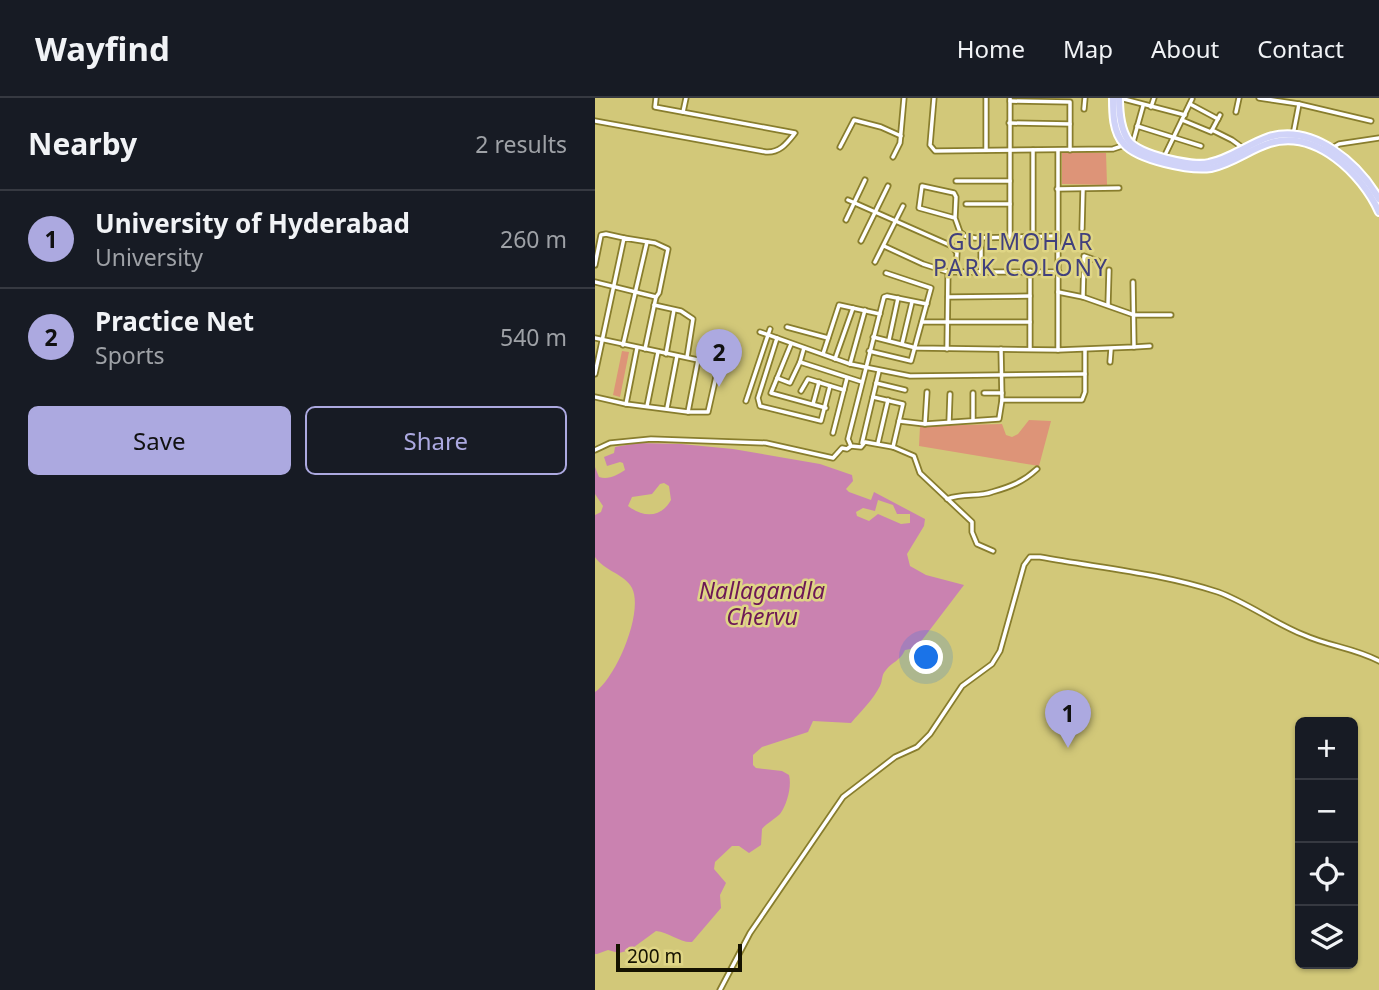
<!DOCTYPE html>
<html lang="en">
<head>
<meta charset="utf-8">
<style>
  :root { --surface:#171b24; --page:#242831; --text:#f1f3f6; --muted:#9ea1a6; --line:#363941; --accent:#aca9e0 }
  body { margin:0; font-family:"Noto Sans",sans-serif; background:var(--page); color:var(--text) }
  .controls { position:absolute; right:21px; bottom:21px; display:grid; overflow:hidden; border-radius:10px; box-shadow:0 2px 5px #0004 }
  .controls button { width:63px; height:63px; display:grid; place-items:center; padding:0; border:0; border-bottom:2px solid var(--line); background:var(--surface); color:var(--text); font:35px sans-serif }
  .scale { position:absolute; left:21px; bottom:18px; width:126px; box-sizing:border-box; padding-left:7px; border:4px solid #151200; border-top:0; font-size:19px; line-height:24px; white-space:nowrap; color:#151200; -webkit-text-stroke:5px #dfd585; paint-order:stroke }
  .you { position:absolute; left:332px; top:560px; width:24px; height:24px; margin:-18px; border:5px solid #fff; border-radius:50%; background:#1a73e8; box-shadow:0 0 0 10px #1a73e833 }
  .badge { display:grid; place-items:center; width:46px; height:46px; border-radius:50%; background:var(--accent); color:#111; font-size:23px; font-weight:700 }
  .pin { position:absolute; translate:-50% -58px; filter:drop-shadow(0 2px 4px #0008) }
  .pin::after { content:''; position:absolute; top:37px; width:24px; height:21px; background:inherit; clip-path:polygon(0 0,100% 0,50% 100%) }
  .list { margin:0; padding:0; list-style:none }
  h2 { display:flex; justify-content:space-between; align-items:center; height:91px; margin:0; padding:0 28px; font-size:30px }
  h2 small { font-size:23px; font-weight:400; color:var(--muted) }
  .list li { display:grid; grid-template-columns:46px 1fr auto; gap:21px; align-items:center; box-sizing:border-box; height:98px; padding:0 28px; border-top:2px solid var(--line) }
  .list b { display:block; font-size:26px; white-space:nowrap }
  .list p { margin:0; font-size:23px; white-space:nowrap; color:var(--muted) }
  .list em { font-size:23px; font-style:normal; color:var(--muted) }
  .actions { display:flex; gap:14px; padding:21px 28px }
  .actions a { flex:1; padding:16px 0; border:2px solid var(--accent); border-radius:10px; text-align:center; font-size:24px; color:var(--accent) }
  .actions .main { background:var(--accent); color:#111 }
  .icon { flex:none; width:38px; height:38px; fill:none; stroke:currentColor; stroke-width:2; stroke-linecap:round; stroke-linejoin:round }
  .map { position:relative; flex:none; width:784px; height:892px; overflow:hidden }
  header { display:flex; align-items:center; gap:42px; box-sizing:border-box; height:98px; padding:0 35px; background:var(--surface); border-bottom:2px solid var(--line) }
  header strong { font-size:33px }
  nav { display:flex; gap:38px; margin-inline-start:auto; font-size:24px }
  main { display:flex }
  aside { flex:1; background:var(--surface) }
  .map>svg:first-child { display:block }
  .green { fill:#dd9478 }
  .water { fill:#ca82b0; fill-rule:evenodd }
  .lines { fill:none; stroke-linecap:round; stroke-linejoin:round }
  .minor-casing { stroke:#887d2d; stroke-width:7 }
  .primary-casing { stroke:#fff; stroke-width:10 }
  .minor { stroke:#fff; stroke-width:3.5 }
  .primary { stroke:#d0d3f8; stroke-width:6 }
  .labels { text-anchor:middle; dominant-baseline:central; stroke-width:5; stroke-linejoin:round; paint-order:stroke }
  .neighbourhood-label { font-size:23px; letter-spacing:2px; fill:#41407d; stroke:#dfd585 }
  .water-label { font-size:23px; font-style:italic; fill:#6d1856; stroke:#dfd585 }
</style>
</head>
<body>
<header>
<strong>Wayfind</strong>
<nav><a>Home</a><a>Map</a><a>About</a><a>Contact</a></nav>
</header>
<main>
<aside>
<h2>Nearby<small>2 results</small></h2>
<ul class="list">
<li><span class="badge">1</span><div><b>University of Hyderabad</b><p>University</p></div><em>260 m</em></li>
<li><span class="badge">2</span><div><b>Practice Net</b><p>Sports</p></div><em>540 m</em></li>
</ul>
<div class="actions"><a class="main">Save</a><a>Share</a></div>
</aside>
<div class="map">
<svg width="784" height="892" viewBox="0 0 784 892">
  <rect width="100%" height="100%" fill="#d2c879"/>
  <g class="green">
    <path d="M467,54L511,55L512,87L467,86Z"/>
    <path d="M27,253L34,254L25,299L18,297Z"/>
    <path d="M434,322L456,323L444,368L324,348L325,328L407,326L411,337L417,339L423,336Z"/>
  </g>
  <path class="water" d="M43,345L86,346L138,351L225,366L257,377L258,383L251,391L254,394L276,402L279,394L330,421L329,428L312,456L315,468L331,477L369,487L321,550L310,552C305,563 297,564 291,572C286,577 288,582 285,588C278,602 266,613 256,625L218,623L213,634L167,649L158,657V667L161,670L187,673L194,677C197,688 192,707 185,716C180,721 172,725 167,731L166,747L154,755L144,748H137L120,764L119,771L131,785L125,797L126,810L97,844C85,845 74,834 61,833L35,852L24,855L13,852L2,856H0V594C21,580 49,514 37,490C30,476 9,473 0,459V417L6,414L8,408L0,396V369L4,379C14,382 22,377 30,372L28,365L25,364L12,368L9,359L19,355L20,349ZM69,385L74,388L76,402C66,420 49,420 33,408L37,399L57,396L65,386ZM283,402L298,407L302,416H315V425L306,426L283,416L274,423L262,418L261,414L268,410L280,413Z"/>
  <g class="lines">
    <defs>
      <g id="minor">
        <path d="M339,0L335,47L340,53L518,51L530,47"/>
        <path d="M415,0V139"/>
        <path d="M525,0L590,17"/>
        <path d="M664,0L704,6L776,23"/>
        <path d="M415,3L475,4V52"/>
        <path d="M595,6L623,21"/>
        <path d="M556,9L559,0"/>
        <path d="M489,11L490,0"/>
        <path d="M88,14L91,0"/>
        <path d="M641,14L644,0"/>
        <path d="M587,22L616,34L625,17"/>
        <path d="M0,23L171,54C185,55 192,45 200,35L60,9L61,0"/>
        <path d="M414,25L475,26"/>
        <path d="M542,28L606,48"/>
        <path d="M617,32L637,42L648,50"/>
        <path d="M698,37L704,6"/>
        <path d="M538,44L548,8"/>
        <path d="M245,49L259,22L286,29L306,38"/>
        <path d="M737,50L744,46L784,40"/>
        <path d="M391,52V0"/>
        <path d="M463,52V252L539,249L538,184"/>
        <path d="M298,59L305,45L309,0"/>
        <path d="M569,59L597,1"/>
        <path d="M361,83H415"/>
        <path d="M462,91L524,90"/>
        <path d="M253,102L357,148L362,155L361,173"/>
        <path d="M371,106H415"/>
        <path d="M360,120L324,110L327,88L359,95L361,99L360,120L365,134L370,138L380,140L463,138"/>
        <path d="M251,122L270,82"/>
        <path d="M487,131L488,91"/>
        <path d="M438,138V52"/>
        <path d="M266,143L293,88"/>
        <path d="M386,144V173"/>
        <path d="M289,148L328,166L353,174H464"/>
        <path d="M360,151L364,145"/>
        <path d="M280,164L308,108"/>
        <path d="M0,167L6,137L11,136L29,140"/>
        <path d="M435,173V251"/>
        <path d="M0,184L61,199L64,195L73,151L60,145L29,140L0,276"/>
        <path d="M463,194L488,199L539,217H576"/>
        <path d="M353,199L435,198"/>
        <path d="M488,199L489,158L503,163"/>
        <path d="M59,207L86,213L98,221L92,259"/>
        <path d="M513,207L514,172"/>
        <path d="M327,224H435"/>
        <path d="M192,229L233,240"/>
        <path d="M165,234L255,266L315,278L490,276"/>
        <path d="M278,239L321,250L463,252"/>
        <path d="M0,240L103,262L122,269V274L113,314H93L31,306L0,299"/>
        <path d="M182,240L163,300L165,308L226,323L235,288"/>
        <path d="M294,242L303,200"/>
        <path d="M196,246L176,295L231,310"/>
        <path d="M307,246L317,204"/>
        <path d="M28,247L52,144"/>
        <path d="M539,249L555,248"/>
        <path d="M50,251L61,199"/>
        <path d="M352,251L353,174"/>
        <path d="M274,253L316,263L336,190L291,175"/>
        <path d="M71,256L79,212"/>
        <path d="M228,256L244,207L285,216"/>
        <path d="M240,261L258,210"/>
        <path d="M205,264L209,250"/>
        <path d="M515,264L516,251"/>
        <path d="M255,266L270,212"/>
        <path d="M182,280L195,285L205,264L267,284"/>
        <path d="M281,285L310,292"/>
        <path d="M206,293L213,281L249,292"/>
        <path d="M378,295V322"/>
        <path d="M389,295H407"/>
        <path d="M278,299L308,306L298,349L319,358L325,375L377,424V434L382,446L398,453"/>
        <path d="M407,302H487L490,294V252"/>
        <path d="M151,303L175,231"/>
        <path d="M31,306L42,250"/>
        <path d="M218,306L224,284"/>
        <path d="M52,308L63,254"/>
        <path d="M72,310L82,258"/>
        <path d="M93,314L103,262"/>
        <path d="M304,323L330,326L404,321L407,302L406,251"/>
        <path d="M354,324L355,296"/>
        <path d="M330,326L332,294"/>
        <path d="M238,335L252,280"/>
        <path d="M267,345L284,273"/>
        <path d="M283,345L293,302"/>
        <path d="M298,349L270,344L266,349L256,348L253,341L289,199L292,198L332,206"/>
        <path d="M0,352L15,345L56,341L171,345L238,360L247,350L252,351L256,348"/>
        <path d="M352,401C369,395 384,399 397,394C415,389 428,384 442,371"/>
        <path d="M125,892L155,835L248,699L300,659L322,649L335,636L367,588L397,566L405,553L429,467L435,459H445C505,470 565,475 623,494C653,505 679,525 709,537C733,548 760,550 784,563"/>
      </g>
      <g id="primary">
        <path d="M518,0C518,15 518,34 529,46C543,62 595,73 616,70C637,66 655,51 675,45C721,31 767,76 784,114"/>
        <path d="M524,0C524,14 525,30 533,42C544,57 597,69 614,65C635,61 653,46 674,39C719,26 763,65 784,101"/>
      </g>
    </defs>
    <use href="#minor" class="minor-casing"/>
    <use href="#primary" class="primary-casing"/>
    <use href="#minor" class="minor"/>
    <use href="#primary" class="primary"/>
  </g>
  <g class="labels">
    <g class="neighbourhood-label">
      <text x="426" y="143">GULMOHAR<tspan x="426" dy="26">PARK COLONY</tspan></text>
    </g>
    <g class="water-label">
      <text x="167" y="492">Nallagandla<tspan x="167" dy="26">Chervu</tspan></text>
    </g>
  </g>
</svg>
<div class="controls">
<button>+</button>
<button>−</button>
<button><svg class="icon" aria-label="locate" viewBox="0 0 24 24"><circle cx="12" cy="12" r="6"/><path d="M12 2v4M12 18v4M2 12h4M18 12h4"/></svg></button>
<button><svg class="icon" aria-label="layers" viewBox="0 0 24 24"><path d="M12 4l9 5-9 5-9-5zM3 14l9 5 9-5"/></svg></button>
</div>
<div class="scale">200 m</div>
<div class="you"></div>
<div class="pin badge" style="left:473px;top:650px">1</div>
<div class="pin badge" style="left:124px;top:289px">2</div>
</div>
</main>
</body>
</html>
